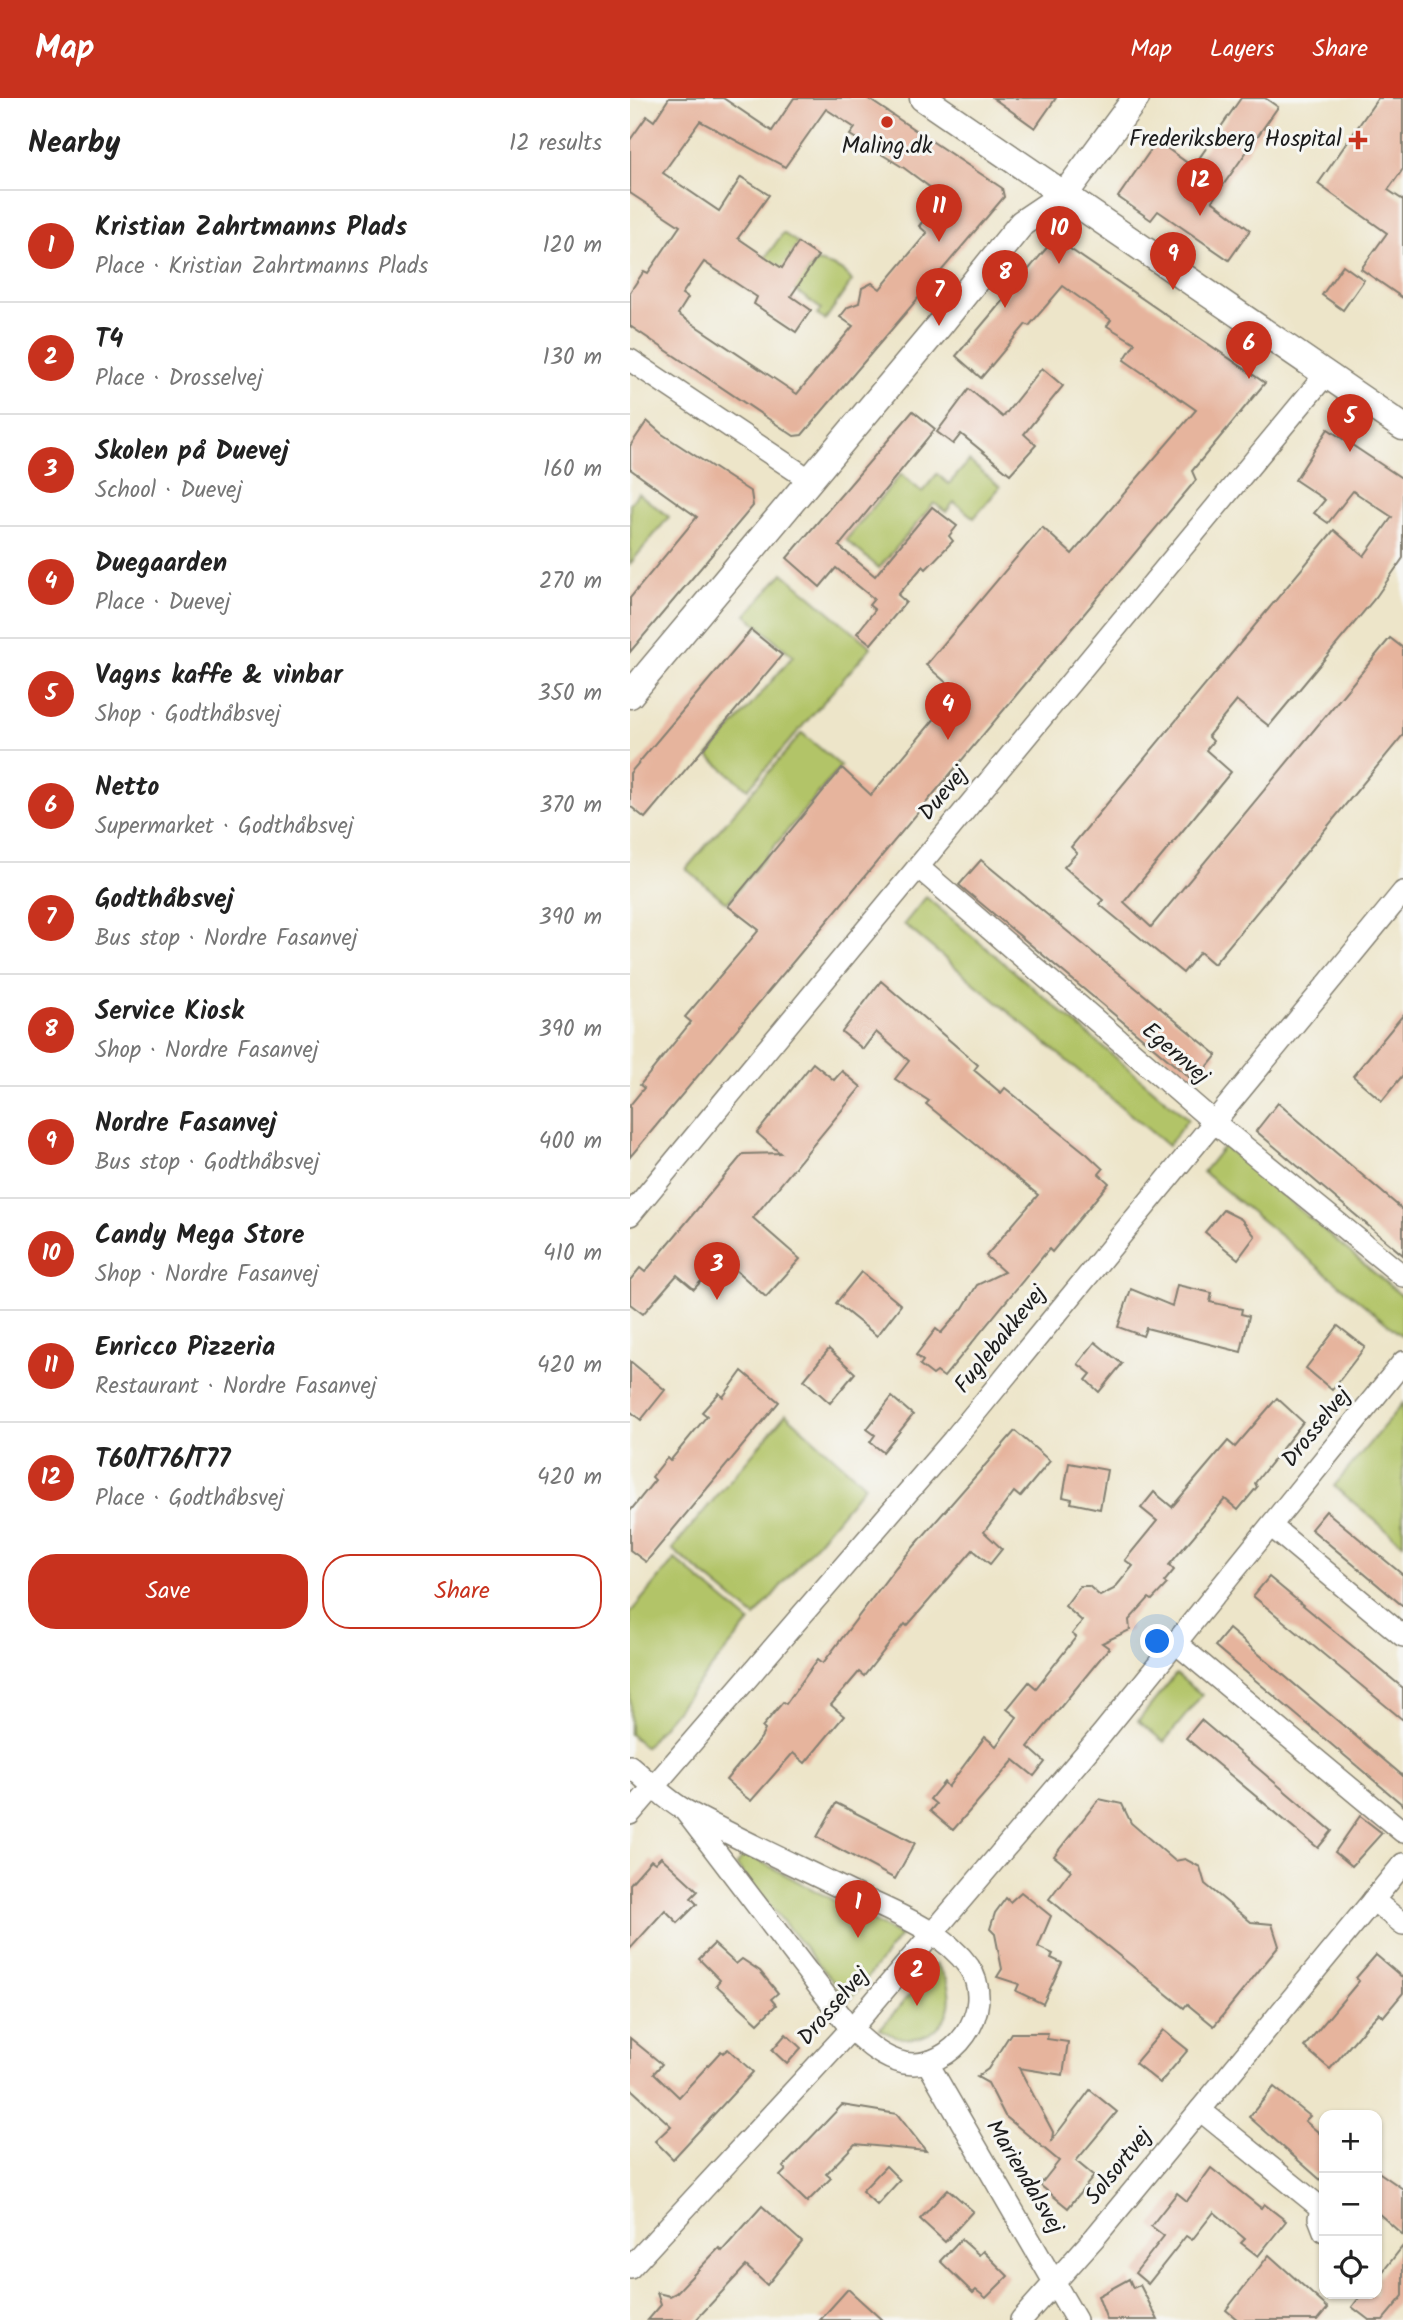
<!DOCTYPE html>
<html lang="en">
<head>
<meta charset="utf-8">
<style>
  :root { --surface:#fff; --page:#f6f6f6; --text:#222; --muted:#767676; --line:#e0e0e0; --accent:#c8321e }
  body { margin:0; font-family:Kalam,sans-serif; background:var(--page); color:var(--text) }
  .controls { position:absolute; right:21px; bottom:21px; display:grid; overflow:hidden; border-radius:14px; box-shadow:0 2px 5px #0004 }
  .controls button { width:63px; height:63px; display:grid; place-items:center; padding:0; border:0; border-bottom:2px solid var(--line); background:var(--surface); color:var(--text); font:35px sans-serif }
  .you { position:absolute; left:528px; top:1544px; width:24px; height:24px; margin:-18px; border:5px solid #fff; border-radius:50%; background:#1a73e8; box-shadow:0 0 0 10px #1a73e833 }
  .badge { display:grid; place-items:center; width:46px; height:46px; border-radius:50%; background:var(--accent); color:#fff; font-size:23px; font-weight:700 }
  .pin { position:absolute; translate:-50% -58px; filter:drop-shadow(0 2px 4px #0008) }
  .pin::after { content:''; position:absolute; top:37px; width:24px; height:21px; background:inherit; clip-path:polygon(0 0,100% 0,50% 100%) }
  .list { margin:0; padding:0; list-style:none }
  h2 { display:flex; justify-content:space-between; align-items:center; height:91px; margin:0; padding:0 28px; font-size:30px }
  h2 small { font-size:23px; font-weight:400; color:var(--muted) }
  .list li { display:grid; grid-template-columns:46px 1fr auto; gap:21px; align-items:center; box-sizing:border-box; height:112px; padding:0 28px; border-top:2px solid var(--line) }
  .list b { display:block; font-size:26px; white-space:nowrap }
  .list p { margin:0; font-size:23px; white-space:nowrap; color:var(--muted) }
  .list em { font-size:23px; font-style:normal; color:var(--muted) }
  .actions { display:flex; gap:14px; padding:21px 28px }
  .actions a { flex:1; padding:16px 0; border:2px solid var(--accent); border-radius:28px; text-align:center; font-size:24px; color:var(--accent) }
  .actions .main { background:var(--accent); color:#fff }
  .icon { flex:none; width:38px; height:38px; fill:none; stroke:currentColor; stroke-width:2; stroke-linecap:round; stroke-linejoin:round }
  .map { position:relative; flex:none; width:773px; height:2222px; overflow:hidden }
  header { display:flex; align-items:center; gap:42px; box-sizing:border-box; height:98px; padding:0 35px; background:var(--accent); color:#fff }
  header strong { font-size:33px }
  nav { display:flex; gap:38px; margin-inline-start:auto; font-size:24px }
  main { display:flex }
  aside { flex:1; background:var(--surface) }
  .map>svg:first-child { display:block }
  .green { fill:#b2c468; stroke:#677042; stroke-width:2 }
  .building { fill:#e6b49d; fill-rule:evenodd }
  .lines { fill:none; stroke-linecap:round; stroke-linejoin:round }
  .minor-casing { stroke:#848072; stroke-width:24 }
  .tertiary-casing { stroke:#848072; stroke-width:29 }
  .minor { stroke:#fff; stroke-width:21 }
  .tertiary { stroke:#fff; stroke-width:26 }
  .poi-dot { fill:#c8321e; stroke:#f6f6f2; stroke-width:2.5 }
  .labels { text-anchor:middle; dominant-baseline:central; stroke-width:6; stroke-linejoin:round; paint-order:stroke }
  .poi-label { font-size:23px; fill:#1c1c1c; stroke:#f6f6f2; text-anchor:end }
  .street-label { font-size:23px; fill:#1c1c1c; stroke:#f6f6f2 }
</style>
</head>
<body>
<header>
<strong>Map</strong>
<nav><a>Map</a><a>Layers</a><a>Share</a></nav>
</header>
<main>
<aside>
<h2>Nearby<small>12 results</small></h2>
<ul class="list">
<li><span class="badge">1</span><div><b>Kristian Zahrtmanns Plads</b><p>Place · Kristian Zahrtmanns Plads</p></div><em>120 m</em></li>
<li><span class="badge">2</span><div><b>T4</b><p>Place · Drosselvej</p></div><em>130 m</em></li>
<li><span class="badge">3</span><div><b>Skolen på Duevej</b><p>School · Duevej</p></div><em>160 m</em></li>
<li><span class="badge">4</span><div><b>Duegaarden</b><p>Place · Duevej</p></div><em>270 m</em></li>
<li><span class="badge">5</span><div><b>Vagns kaffe &amp; vinbar</b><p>Shop · Godthåbsvej</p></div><em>350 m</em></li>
<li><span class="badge">6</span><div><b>Netto</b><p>Supermarket · Godthåbsvej</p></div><em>370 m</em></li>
<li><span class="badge">7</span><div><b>Godthåbsvej</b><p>Bus stop · Nordre Fasanvej</p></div><em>390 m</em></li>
<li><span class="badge">8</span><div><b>Service Kiosk</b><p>Shop · Nordre Fasanvej</p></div><em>390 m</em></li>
<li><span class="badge">9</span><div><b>Nordre Fasanvej</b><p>Bus stop · Godthåbsvej</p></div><em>400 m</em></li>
<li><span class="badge">10</span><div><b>Candy Mega Store</b><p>Shop · Nordre Fasanvej</p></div><em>410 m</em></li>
<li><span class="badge">11</span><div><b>Enricco Pizzeria</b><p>Restaurant · Nordre Fasanvej</p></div><em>420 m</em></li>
<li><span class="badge">12</span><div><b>T60/T76/T77</b><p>Place · Godthåbsvej</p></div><em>420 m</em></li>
</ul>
<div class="actions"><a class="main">Save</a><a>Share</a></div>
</aside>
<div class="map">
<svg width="773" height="2222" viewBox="0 0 773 2222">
  <rect width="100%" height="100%" fill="#f6f6f2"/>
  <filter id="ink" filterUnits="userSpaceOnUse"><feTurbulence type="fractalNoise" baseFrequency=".0143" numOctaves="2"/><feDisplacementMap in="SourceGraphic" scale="14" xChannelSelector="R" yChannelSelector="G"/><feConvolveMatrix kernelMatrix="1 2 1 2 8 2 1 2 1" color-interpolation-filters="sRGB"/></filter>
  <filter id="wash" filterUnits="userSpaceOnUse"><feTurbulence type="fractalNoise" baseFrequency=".00686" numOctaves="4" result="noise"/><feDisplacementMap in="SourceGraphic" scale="28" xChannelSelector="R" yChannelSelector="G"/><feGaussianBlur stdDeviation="1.57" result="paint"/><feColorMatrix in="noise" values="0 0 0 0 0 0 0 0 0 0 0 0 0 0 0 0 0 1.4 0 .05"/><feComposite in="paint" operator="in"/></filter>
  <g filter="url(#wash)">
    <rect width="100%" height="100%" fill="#ede5c9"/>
    <g class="green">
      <path d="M153,135L168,145L156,165L175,177L186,164C202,167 213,170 222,183L195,222L187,217L191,211L130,167Z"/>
      <path d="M339,363L370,389L344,420L324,404L316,414L304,405L249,470L216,442L271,376L292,394L307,376L319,386Z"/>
      <path d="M8,395L39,419L0,466V406Z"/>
      <path d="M153,475L241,549L118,691L78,658L163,558L116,517Z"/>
      <path d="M172,635L211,668L97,805L56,771Z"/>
      <path d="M296,799L558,1021L538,1048L274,826Z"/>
      <path d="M594,1048L773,1199L772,1238L573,1074Z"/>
      <path d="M773,1305V1446L704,1388Z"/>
      <path d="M156,1316L235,1387L125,1519L42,1451Z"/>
      <path d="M45,1461L120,1524L15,1649L0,1636V1515Z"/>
      <path d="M546,1576L572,1597L534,1644L508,1623Z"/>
      <path d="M115,1755L270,1838L219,1903L106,1767Z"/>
      <path d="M306,1866C343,1910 299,1962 250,1931Z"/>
    </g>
    <g id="blocks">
      <g class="building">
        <path d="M39,0H93L142,33L164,0H237L372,90L374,99L172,337L164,338L0,228V194L14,173L18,175L50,128L0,95V42L17,18L24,23ZM196,11L225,30L220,37L274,70L313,99L289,128L297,135L250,191L242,185L232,190L229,205L218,209L210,219L223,228L167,296L48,216L58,200L52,196L74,164L127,199L124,206L166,234L181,212L161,198L188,158L168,145L152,170L108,140L139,97L111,79L89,113L33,75L70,23L155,69Z"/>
        <path d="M363,0H426L405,30Z"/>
        <path d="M611,0H635L648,9L582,103L620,132L599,162L528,113L521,122L488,99L527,43L563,69Z"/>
        <path d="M748,0H773V71L758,92L773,102V200L731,171L757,135L688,86Z"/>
        <path d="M430,144L635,285L562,373L566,382L0,1059V1007L14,990L10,987L61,924L55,919L129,832L98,808L212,670L241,697L327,594L296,567L412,429L442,456L566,312L494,262L505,245L477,228L481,222L433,188L399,228L396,226L351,280L326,258L420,146Z"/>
        <path d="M713,167L734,182L713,212L692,197Z"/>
        <path d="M412,270L433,288L394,336L406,347L380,376L331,336L323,346L307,334L339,291L373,319Z"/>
        <path d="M283,313L305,331L209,448L245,478L302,409L327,428L319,438L323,443L296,471L293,468L268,497L276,504L241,546L227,535L245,512L239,507L244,501L206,470L190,489L157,460Z"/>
        <path d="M17,323L32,336L121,394L123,408L0,554V500L67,419L0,371V348Z"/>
        <path d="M698,331L773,381V460L746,499L639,628L607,603L578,638L583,643L576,652L601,674L494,804L521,829L760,540L773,550V637L584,866L570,854L553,875L469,806L473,802L434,769L447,755L441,749L704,432L734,458L762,419L723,393L698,425L684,415L695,402L665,382Z"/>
        <path d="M121,532L152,557L15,720L0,708V675Z"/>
        <path d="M351,762L587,957L565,984L329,787Z"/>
        <path d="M251,883L348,967L344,972L371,995L375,990L457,1056L473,1071L469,1076L479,1085L422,1154L419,1151L314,1279L307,1274L303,1277L290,1267L293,1263L286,1257L306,1231L311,1235L333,1210L347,1187L374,1174L356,1158L408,1097L296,1006L299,1003L265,981L279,963L246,934L233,951L212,934Z"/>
        <path d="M773,917V977L752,1003L723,978Z"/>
        <path d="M183,965L204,982L212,973L231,989L123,1120L170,1161L136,1199L92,1160L64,1191L47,1177L13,1216L0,1206V1182L10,1170L15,1174L113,1056L150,1055L127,1035Z"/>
        <path d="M648,1005L773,1112V1157L626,1033Z"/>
        <path d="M593,1112L611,1121L625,1138L608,1161L575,1134Z"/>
        <path d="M231,1174L271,1207L247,1238L206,1205Z"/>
        <path d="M547,1187L582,1195L580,1204L612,1211L611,1216L619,1218L611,1254L516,1230L513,1238L488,1229L501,1191L542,1208Z"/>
        <path d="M708,1228L735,1249L702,1292L676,1270Z"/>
        <path d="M465,1244L492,1266L469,1294L456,1282L461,1276L448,1266Z"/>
        <path d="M199,1251L225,1275L200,1305L174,1282Z"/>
        <path d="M0,1263L35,1292L11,1322L0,1313Z"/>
        <path d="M112,1273L149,1304L16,1464L0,1452V1413L25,1382L22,1379L37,1360L40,1363L77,1318L72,1314L89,1295L93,1299Z"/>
        <path d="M262,1299L283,1317L253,1354L240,1344L245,1337L237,1331Z"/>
        <path d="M647,1300L673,1324L625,1385L627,1389L608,1412L595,1401L539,1467L544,1472L534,1484L537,1486L522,1502L519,1500L499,1522L500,1532L472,1545L479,1550L398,1649L415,1664L404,1678L384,1662L323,1732L313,1724L300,1713L306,1706L300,1701L314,1684L318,1689L355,1639L366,1648L387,1619L377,1611L399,1584L406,1590L446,1539L442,1536L452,1523L435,1508L450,1488H459L470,1498L484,1491L503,1468L495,1462L527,1423L511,1410L524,1394L542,1409L598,1343L605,1349Z"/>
        <path d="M385,1333L420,1363L390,1399L384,1394L354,1434L372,1451L360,1466L343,1452L277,1528L275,1526L234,1578L229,1574L201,1607L214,1618L175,1665L163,1655L121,1703L113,1697L96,1682L131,1640L135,1632L132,1629L153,1604L156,1606L188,1561L193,1565L266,1469Z"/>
        <path d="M439,1365L477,1372L470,1411L441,1405L442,1401L433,1399Z"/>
        <path d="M696,1413L773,1477V1508L681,1431Z"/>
        <path d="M639,1479L773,1590V1622L623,1498Z"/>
        <path d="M599,1531L773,1678V1707L585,1548Z"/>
        <path d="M571,1622L702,1733L688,1750L556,1640Z"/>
        <path d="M469,1701L492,1706L501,1725L545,1763L555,1761L570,1769L575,1786L621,1824L642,1826L649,1848L584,1928L557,1906L554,1910L419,1801L441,1772L424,1758Z"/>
        <path d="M206,1705L285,1745L265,1781L187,1739Z"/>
        <path d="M730,1718L752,1735L722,1768L705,1754Z"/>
        <path d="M31,1759L68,1793L61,1800L67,1806L48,1825L35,1812L0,1851V1786L21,1762L25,1765Z"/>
        <path d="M391,1794L421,1818L408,1849L423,1856L421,1860L432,1865L413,1906L386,1893L389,1886L367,1879L372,1871L365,1836L360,1831L365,1815L376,1800L380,1804Z"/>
        <path d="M84,1846L106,1866L112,1861L130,1873L148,1895L141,1901L146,1907L128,1925L86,1887L90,1882L69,1861Z"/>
        <path d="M746,1857L773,1880V1895L753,1919L749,1915L735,1930L700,1971L674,1949L729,1883L726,1880Z"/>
        <path d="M533,1932L558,1952L530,1985L505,1965Z"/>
        <path d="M381,1935H418L417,1941L438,1944L433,1977L389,1970L423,2034L422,2042L460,1992L487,2014L446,2063L464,2078L438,2110L410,2087L429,2063L375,2018L358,1985L347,1979L358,1971Z"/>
        <path d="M156,1936L171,1950L157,1966L142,1952Z"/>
        <path d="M0,1940L32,1966L24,1975L49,1999L91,1953L93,1955L98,1951L123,1974L43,2061L25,2043L41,2028L0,1990Z"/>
        <path d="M644,1989L680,2018L675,2023L694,2039V2085L619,2019Z"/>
        <path d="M212,2007L267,2016L296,2053L225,2046L196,2076L201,2080L177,2104L150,2078L156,2072L153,2069Z"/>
        <path d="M256,2068L270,2082L247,2107L232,2093Z"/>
        <path d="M581,2070L631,2110L634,2106L656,2123L628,2158L611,2145L615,2141L584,2114L562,2142L556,2138L518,2186L505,2175L534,2138L521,2128L547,2095L557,2103Z"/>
        <path d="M747,2073L773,2091V2137L747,2114Z"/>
        <path d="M318,2091L343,2113L315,2144L290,2121Z"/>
        <path d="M132,2108L172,2144L137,2187L116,2168L66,2222H18L31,2207L27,2195L40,2198L46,2195L89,2150L92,2153Z"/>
        <path d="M331,2141L349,2157L353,2153L378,2178L356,2200L346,2192L343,2195L310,2163Z"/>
        <path d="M773,2148V2198L753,2222H739L722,2209L732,2196H747V2181Z"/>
        <path d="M639,2157L698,2210L688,2222H608L596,2212Z"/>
        <path d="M499,2181L503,2190L510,2187L528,2222H477L468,2198Z"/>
        <path d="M218,2191L252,2222H190Z"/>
      </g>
    </g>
  </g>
  <g filter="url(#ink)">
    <use href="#blocks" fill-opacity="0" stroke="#848072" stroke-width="2"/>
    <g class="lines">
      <defs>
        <g id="minor">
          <path d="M0,262L180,382"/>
          <path d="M288,769L585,1025L773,1178"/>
          <path d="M0,1117L696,276"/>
          <path d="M641,1428L773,1538"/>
          <path d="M546,1545L773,1734"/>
          <path d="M0,1668C18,1683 37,1703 58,1714C112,1743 169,1769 224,1796C264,1815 312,1832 339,1869C368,1912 322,1974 274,1965C252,1960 237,1946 221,1931L55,1713"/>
          <path d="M0,1716L323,1342L773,794"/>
          <path d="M743,1802L773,1826"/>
          <path d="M297,1964L446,2222"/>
          <path d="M570,2012L691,2110"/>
          <path d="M691,2110L689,2120L694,2133"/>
          <path d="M0,2170L221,1931L472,1636L773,1264"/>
          <path d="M391,2222L466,2138L773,1766"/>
        </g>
        <g id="tertiary">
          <path d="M293,0L773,329"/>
          <path d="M0,597L309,228L392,125L435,96L506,0"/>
        </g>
      </defs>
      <use href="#minor" class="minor-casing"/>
      <use href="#tertiary" class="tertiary-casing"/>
      <use href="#minor" class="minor"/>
      <use href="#tertiary" class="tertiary"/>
    </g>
  </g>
  <g class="poi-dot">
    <circle cx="257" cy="24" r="7"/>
    <path d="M724.5 31.5h7v7h7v7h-7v7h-7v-7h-7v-7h7z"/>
  </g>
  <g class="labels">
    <g class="poi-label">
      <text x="712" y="42">Frederiksberg Hospital</text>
      <text x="257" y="49" text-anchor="middle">Maling.dk</text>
    </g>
    <g class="street-label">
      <text transform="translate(314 696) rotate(-50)">Duevej</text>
      <text transform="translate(545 956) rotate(41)">Egernvej</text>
      <text transform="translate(371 1242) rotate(-51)">Fuglebakkevej</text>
      <text transform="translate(687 1330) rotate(-51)">Drosselvej</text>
      <text transform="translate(204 1909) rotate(-49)">Drosselvej</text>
      <text transform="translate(489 2069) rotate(-51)">Solsortvej</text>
      <text transform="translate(394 2079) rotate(59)">Mariendalsvej</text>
    </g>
  </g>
</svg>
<div class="controls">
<button>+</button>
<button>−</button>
<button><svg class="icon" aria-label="locate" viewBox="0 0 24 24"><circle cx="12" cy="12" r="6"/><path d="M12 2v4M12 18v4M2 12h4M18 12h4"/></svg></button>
</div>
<div class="you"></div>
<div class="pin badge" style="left:228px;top:1840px">1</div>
<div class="pin badge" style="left:287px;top:1908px">2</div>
<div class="pin badge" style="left:87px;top:1202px">3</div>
<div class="pin badge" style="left:318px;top:642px">4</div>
<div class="pin badge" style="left:720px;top:354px">5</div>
<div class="pin badge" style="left:619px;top:281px">6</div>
<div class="pin badge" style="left:309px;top:228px">7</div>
<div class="pin badge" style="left:375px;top:210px">8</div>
<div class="pin badge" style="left:543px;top:192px">9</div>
<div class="pin badge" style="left:429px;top:166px">10</div>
<div class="pin badge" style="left:309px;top:144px">11</div>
<div class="pin badge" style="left:570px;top:118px">12</div>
</div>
</main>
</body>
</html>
